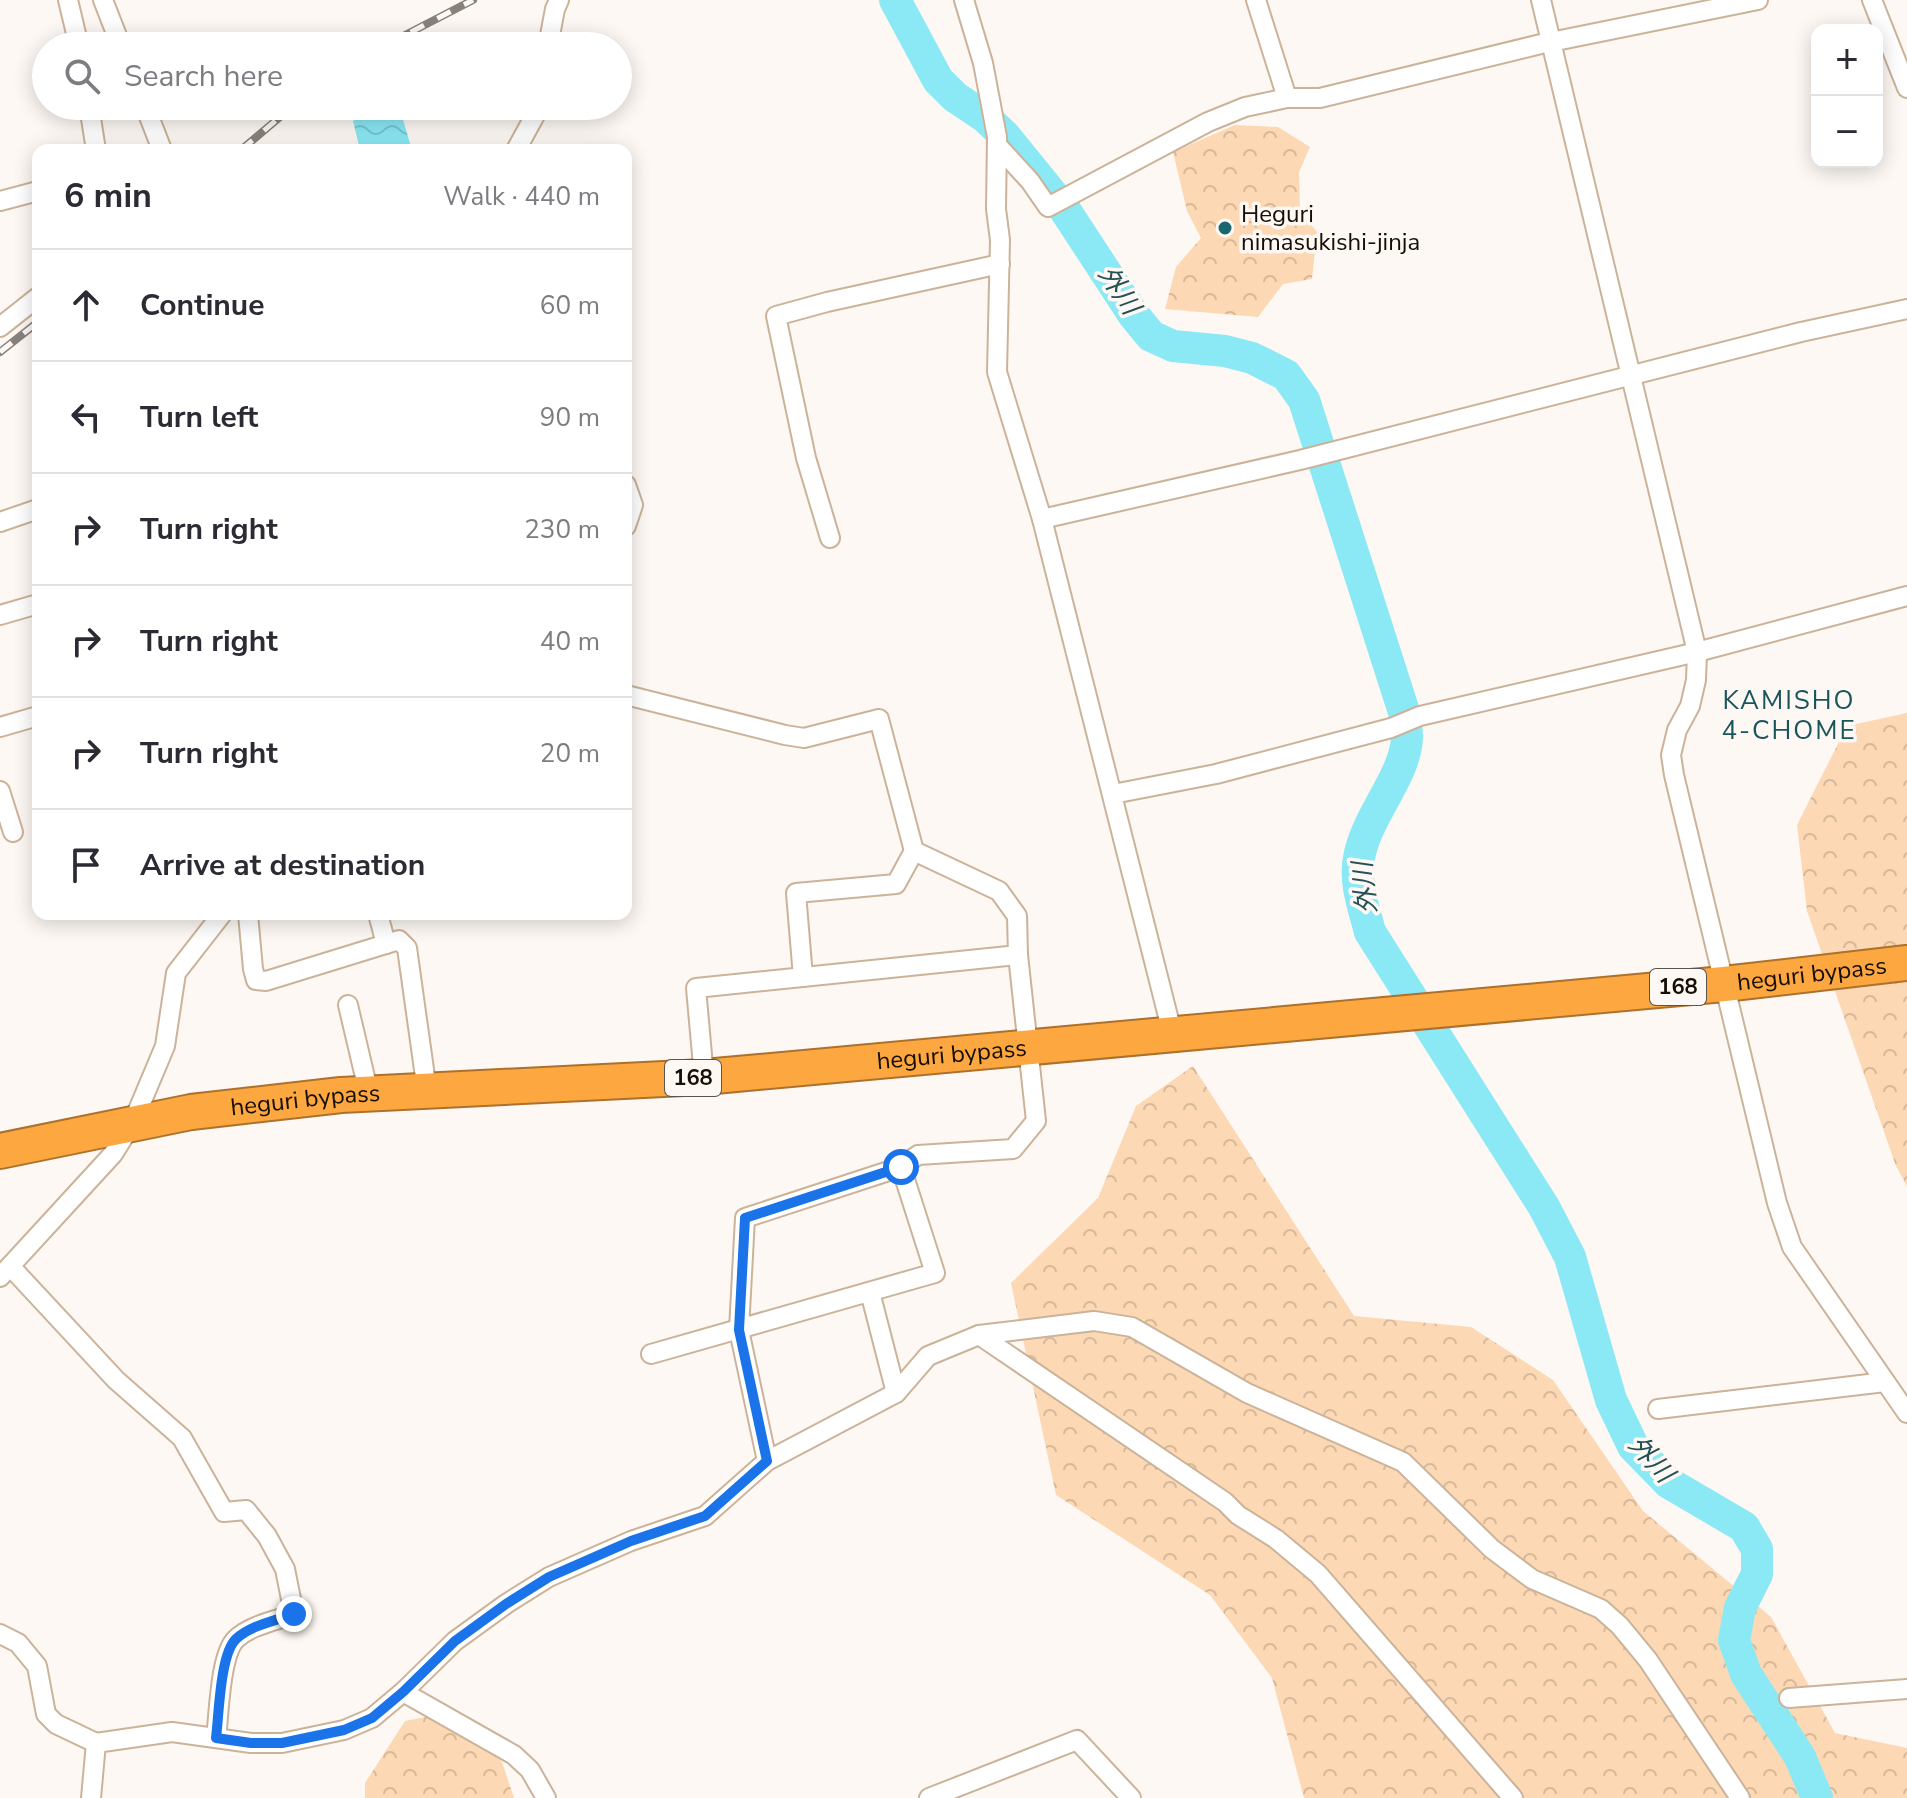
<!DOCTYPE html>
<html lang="en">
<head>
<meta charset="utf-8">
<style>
  :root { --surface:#fff; --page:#f7f7f7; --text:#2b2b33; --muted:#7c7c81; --line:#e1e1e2 }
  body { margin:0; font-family:"Nunito Sans","Noto Sans JP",sans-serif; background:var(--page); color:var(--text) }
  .controls { position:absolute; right:24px; top:24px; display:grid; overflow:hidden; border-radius:16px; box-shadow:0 4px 20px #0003 }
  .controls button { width:72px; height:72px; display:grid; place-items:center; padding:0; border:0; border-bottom:2px solid var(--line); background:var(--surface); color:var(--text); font:40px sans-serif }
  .stop { position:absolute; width:24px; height:24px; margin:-18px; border:6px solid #1a73e8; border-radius:50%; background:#fff }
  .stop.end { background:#1a73e8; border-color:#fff; box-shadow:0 2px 8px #0008 }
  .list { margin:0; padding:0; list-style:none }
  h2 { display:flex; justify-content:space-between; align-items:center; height:104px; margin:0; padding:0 32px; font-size:34px }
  h2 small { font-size:26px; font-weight:400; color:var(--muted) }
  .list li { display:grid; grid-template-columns:52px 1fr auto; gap:24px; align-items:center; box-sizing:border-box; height:112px; padding:0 32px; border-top:2px solid var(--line) }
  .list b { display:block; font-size:30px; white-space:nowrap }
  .list em { font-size:26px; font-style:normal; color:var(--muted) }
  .icon { flex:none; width:44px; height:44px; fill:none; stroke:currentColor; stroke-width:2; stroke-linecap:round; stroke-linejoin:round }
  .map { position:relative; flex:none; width:1907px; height:1798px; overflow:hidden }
  .search { position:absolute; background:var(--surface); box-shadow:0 4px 20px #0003; left:32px; top:32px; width:600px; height:88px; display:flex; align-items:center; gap:20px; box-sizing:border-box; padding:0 28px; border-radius:44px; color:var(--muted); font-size:30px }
  .panel { position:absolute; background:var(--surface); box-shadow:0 4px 20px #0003; left:32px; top:144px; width:600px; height:776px; border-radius:16px }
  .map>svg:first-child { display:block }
  .forest { fill:url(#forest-crowns) }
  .water { fill:url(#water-waves) }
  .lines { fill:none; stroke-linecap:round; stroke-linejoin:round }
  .river { stroke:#8ae9f5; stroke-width:32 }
  .street-casing { stroke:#cbb39a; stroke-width:22 }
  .highway-casing { stroke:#ac712c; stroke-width:38 }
  .street { stroke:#fff; stroke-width:18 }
  .highway { stroke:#fca740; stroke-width:34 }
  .rail-casing { stroke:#89827b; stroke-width:8 }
  .rail { stroke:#fdf8f3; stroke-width:5; stroke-dasharray:15; stroke-linecap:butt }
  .route { stroke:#1a73e8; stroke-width:10 }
  .poi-dot { fill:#1b6770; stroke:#fdf8f3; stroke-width:3 }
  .labels { text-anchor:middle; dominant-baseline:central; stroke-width:7; stroke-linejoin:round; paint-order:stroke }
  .shield { fill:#fdf8f3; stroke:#5c544d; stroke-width:2 }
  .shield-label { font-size:22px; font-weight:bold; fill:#170e06 }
  .poi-label { font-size:24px; fill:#170e06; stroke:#fdf8f3; text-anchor:start }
  .street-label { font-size:24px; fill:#170e06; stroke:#fdf8f3 }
  .water-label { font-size:26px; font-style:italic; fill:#255056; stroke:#fdf8f3 }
  .neighbourhood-label { font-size:26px; letter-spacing:2px; fill:#1a555c; stroke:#fdf8f3 }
</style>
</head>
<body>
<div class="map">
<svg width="1907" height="1798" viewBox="0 0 1907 1798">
  <defs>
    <pattern id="forest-crowns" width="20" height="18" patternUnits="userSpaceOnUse" patternTransform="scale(2)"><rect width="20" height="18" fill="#fcd8b4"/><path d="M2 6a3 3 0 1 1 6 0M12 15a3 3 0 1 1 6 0" fill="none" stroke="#d7b899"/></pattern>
    <pattern id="water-waves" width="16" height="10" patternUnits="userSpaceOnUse" patternTransform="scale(2)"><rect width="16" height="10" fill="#8ae9f5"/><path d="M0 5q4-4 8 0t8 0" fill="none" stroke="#76c7d1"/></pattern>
  </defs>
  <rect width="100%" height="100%" fill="#fdf8f3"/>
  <g class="forest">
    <path d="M1235,125L1278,127L1310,147L1299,172L1300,211L1317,232L1312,279L1283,284L1258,317L1165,309L1176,267L1201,238L1187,211L1173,152Z"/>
    <path d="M1907,713V1186L1896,1166L1807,911L1797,825L1847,726Z"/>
    <path d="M1193,1066L1354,1316L1471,1327L1553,1380L1643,1511L1771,1617L1835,1733L1907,1748V1798H1304L1272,1678L1210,1595L1056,1495L1011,1283L1098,1198L1136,1106Z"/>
    <path d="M456,1711L502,1762L514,1798H365V1783L405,1721Z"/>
  </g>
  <path class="water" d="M378,106H399L412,150H360L353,121Z"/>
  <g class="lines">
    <path class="river" d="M895,0L938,80L955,97L985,117L1005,136L1065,210L1133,314L1151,336L1173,346L1225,351L1252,358L1286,375L1304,400L1404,712C1405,720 1407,729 1407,737C1406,776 1366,816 1359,858C1354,883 1364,908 1370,932L1544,1207L1570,1257L1611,1400L1633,1446L1669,1483L1744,1527L1757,1549V1574L1740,1608L1734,1640L1746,1674L1800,1757L1817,1798"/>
    <defs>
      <g id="street">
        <path d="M68,0L79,46"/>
        <path d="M103,0L121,46"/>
        <path d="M964,0L983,63L997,137L996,209L1000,240L997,372L1042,519L1172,1032"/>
        <path d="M1256,0L1287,98"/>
        <path d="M1541,0L1697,652L1696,680L1690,706L1677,730L1671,755L1674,775L1777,1203L1792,1247L1907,1413"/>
        <path d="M1872,0L1907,88"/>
        <path d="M548,46L555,9L559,0"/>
        <path d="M89,106L96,150"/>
        <path d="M145,106L162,150"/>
        <path d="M997,145L1030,181L1048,207L1208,122L1245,107L1287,98H1320L1541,44L1758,0"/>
        <path d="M516,150L540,106"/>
        <path d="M0,201L38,191"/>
        <path d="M0,327L38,297"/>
        <path d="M626,485L633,505L626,526"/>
        <path d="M1042,519L1300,460L1801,332L1907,309"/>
        <path d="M0,522L38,509"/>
        <path d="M830,538L806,458L776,316L827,302L1000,264"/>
        <path d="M0,615L38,604"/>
        <path d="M626,695L785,735L804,738L879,719L914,851L999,891L1017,916L1018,955L1036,1121L1013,1149L918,1155L901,1167L745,1218L739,1330L767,1461"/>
        <path d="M0,727L38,716"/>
        <path d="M0,791L13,832"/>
        <path d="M1113,794L1216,774L1391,728L1420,716L1697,652L1907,596"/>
        <path d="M248,914L253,969L256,980L266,981L399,940L407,948L427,1091"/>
        <path d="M378,914L386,944"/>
        <path d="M803,977L796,893L896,884L914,851"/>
        <path d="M348,1005L369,1094"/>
        <path d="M704,1077L696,988L1018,955"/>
        <path d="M10,1266L116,1380L182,1438L224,1512L246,1510L267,1536L285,1569L294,1614C275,1621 251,1625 236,1639C220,1654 219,1715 216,1738"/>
        <path d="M0,1277L113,1154L133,1122L165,1046L176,973L222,914"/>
        <path d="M870,1292L896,1393"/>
        <path d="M979,1335L1225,1502L1238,1515L1276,1539L1318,1574L1513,1798"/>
        <path d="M651,1354L935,1273L901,1167"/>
        <path d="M1658,1409L1885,1382"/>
        <path d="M0,1634L18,1643L37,1666L46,1714L56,1724L96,1743"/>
        <path d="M403,1692L514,1755L530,1770L546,1798"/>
        <path d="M1789,1698L1907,1689"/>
        <path d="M91,1798L96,1743L172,1732L251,1743H282L344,1730L372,1718L403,1692L455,1641L506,1604L549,1577L631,1541L705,1516L767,1461L896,1393L928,1356L979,1335L1094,1321L1132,1327L1247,1393L1403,1462L1492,1549L1532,1579L1601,1609L1620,1626L1648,1660L1740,1798"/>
        <path d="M929,1798L1077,1740L1131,1798"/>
      </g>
      <g id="highway">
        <path id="s1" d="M0,1151L191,1112L341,1095L704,1077L1724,984L1907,963"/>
      </g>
    </defs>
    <use href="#street" class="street-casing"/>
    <use href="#highway" class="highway-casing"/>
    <use href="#street" class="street"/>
    <use href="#highway" class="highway"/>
    <defs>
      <g id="rail">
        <path d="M384,46L473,0"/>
        <path d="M241,150L293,106"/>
        <path d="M0,352L38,322"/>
      </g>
    </defs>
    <use href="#rail" class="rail-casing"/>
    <use href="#rail" class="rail"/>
  </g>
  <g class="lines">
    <path class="route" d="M294,1614C275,1621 251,1625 236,1639C220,1654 219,1715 216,1738L251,1743H282L344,1730L372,1718L403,1692L455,1641L506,1604L549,1577L631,1541L705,1516L767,1461L739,1330L745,1218L901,1167"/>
  </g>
  <circle class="poi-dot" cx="1225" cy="228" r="8"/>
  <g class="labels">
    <g class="shield">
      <rect x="1650" y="969" width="56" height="36" rx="6"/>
      <rect x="665" y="1060" width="56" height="36" rx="6"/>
    </g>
    <g class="shield-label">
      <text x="1678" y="987">168</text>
      <text x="693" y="1078">168</text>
    </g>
    <g class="poi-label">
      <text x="1241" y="214">Heguri<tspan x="1241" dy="28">nimasukishi-jinja</tspan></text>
    </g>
    <g class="street-label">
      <text stroke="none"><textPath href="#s1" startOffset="1822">heguri bypass</textPath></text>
      <text stroke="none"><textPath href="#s1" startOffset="958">heguri bypass</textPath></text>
      <text stroke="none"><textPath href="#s1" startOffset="310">heguri bypass</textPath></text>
    </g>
    <g class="water-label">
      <text transform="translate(1119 290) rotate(56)">外川</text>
      <text transform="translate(1365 888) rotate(-96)">外川</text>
      <text transform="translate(1651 1459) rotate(48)">外川</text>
    </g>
    <g class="neighbourhood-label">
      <text x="1789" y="700">KAMISHO<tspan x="1789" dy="30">4-CHOME</tspan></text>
    </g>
  </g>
</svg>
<div class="controls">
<button>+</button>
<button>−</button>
</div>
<div class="stop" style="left:901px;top:1167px"></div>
<div class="stop end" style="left:294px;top:1614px"></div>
<div class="search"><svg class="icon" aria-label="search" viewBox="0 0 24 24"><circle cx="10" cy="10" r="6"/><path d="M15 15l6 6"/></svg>Search here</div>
<section class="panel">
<h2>6 min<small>Walk · 440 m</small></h2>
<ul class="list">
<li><svg class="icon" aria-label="ahead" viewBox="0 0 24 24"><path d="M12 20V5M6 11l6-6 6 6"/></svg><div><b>Continue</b></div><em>60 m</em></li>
<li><svg class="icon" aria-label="left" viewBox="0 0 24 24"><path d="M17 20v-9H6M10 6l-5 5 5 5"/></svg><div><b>Turn left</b></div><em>90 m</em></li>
<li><svg class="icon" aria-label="right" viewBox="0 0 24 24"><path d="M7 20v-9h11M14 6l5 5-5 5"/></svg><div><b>Turn right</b></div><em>230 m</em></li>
<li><svg class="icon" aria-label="right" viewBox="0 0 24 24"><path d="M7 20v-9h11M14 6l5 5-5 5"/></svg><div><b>Turn right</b></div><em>40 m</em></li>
<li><svg class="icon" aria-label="right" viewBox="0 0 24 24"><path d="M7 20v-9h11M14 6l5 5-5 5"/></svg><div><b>Turn right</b></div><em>20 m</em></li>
<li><svg class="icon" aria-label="arrive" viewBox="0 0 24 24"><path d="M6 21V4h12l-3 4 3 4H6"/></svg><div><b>Arrive at destination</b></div></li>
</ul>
</section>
</div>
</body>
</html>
